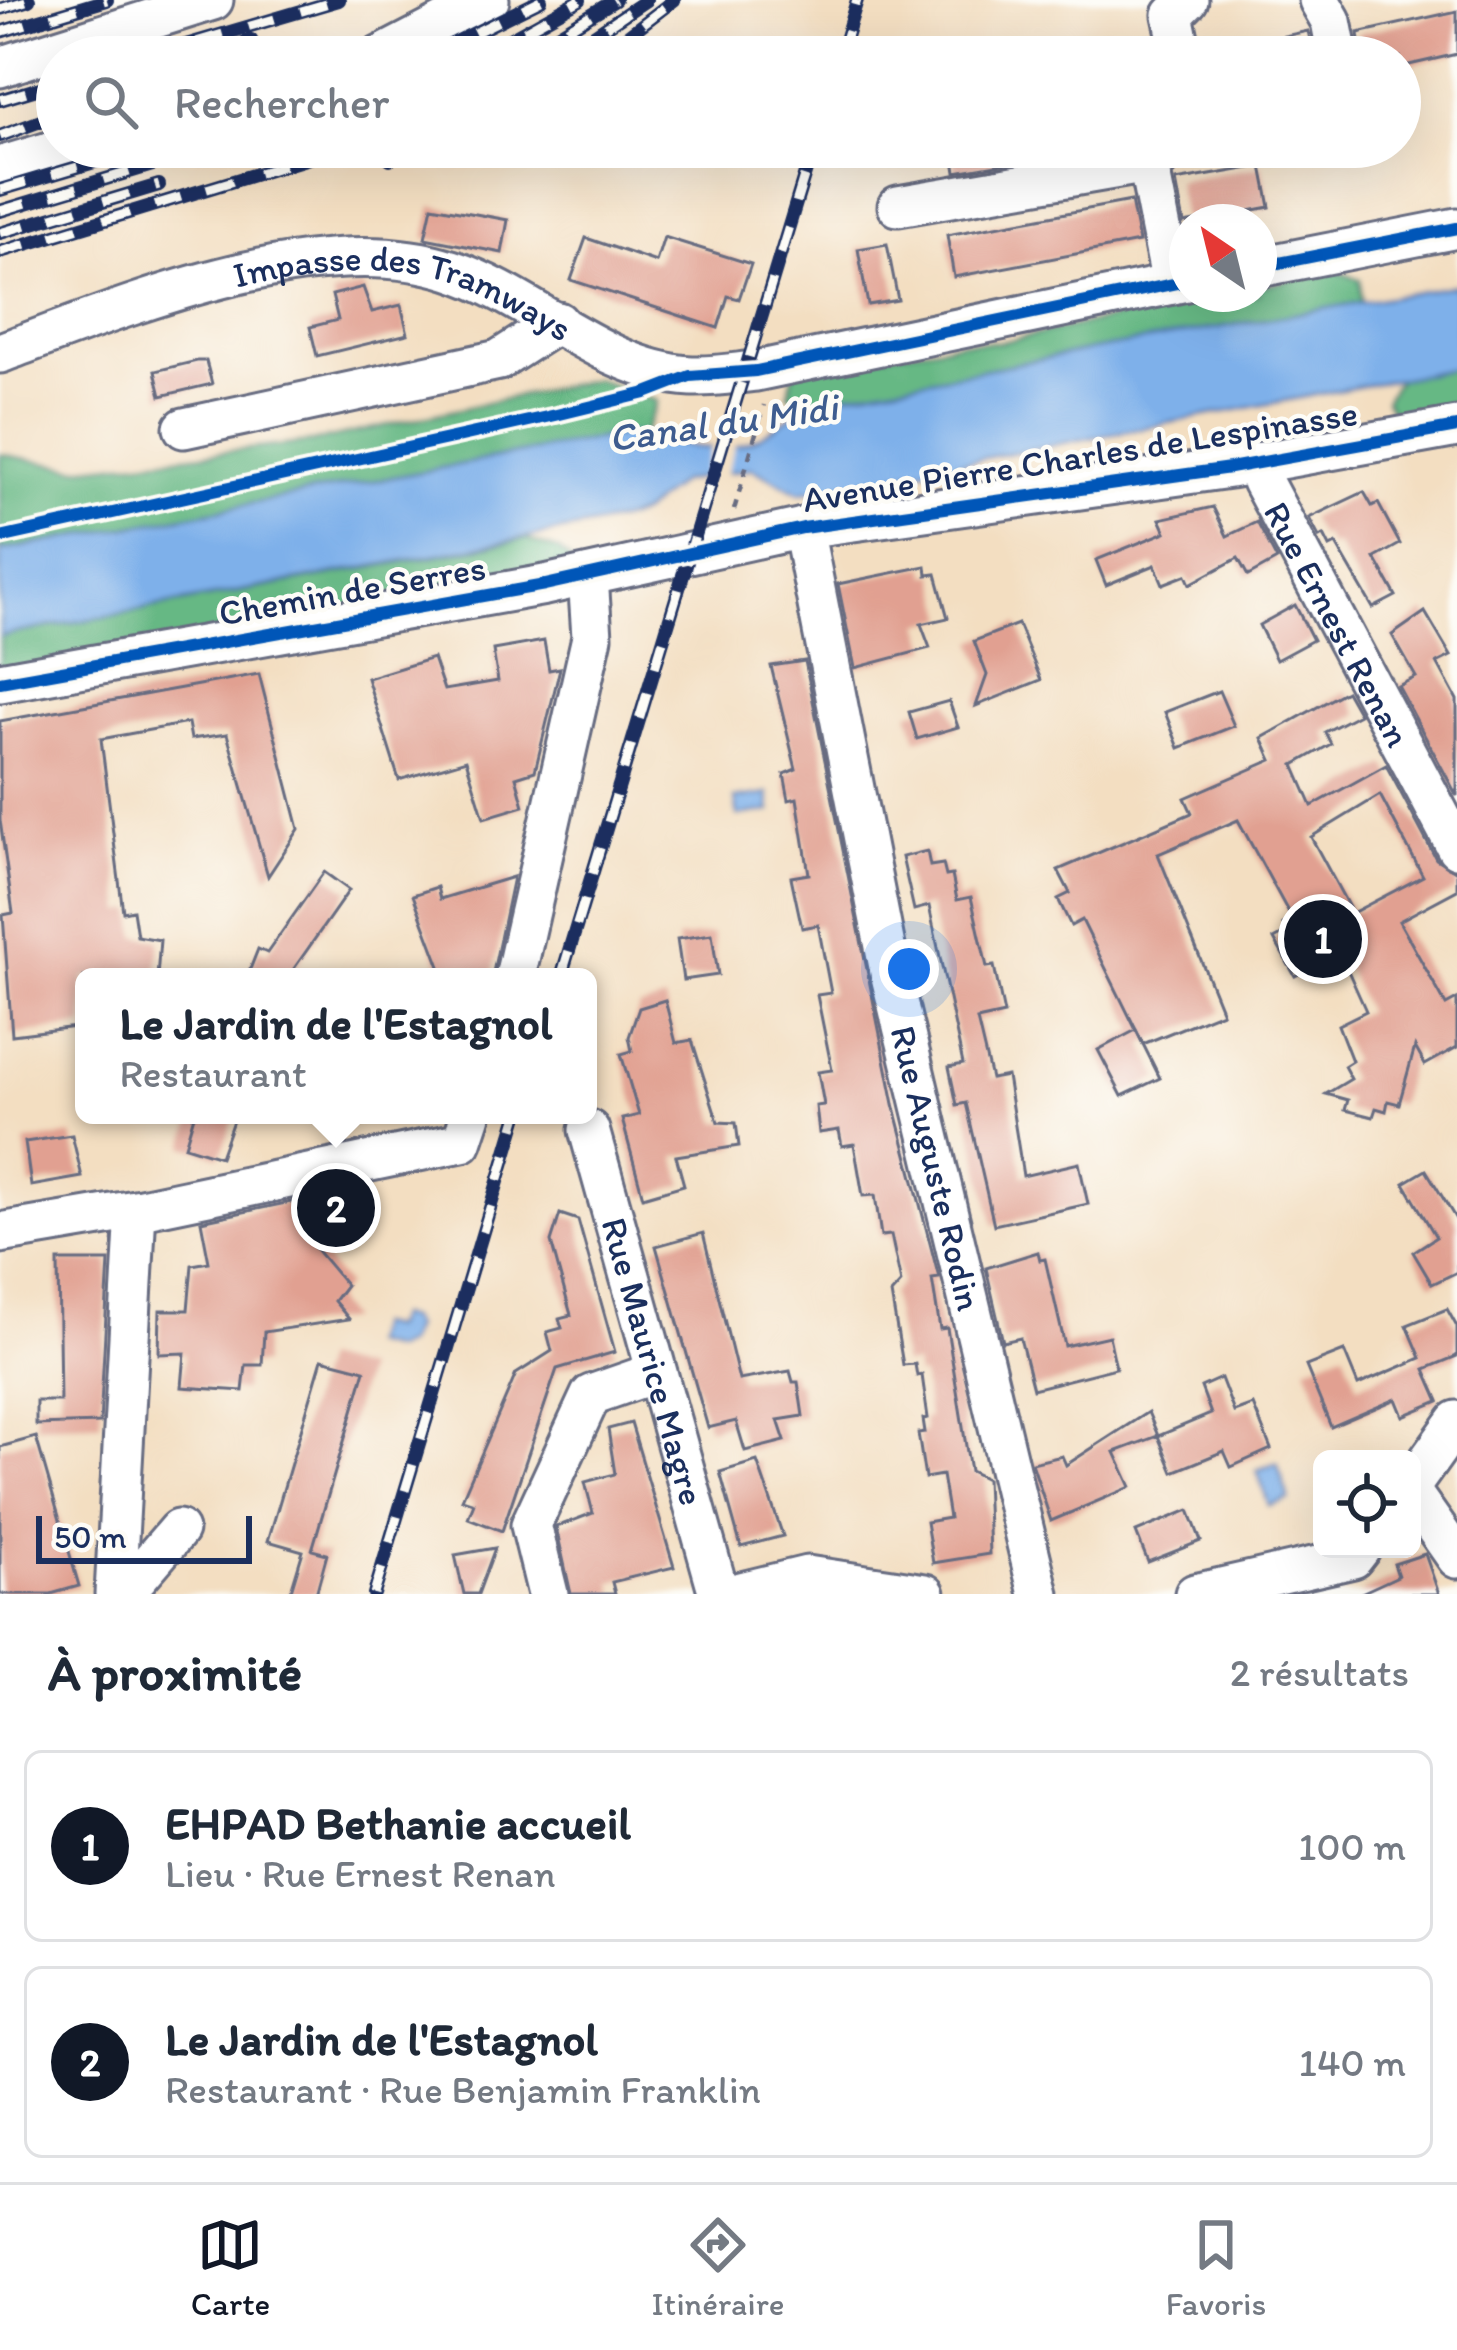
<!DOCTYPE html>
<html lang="fr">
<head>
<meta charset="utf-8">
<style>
  :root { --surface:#fff; --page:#f2f2f3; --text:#1f2937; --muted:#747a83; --line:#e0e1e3; --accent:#111827 }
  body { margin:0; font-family:Itim,sans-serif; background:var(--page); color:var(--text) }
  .controls { position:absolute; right:36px; bottom:36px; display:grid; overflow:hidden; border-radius:18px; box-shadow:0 12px 48px #0002 }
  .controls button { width:108px; height:108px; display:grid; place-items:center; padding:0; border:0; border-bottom:3px solid var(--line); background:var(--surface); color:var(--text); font:60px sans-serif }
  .compass { position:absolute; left:1169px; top:204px; width:108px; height:108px; border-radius:50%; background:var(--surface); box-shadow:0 12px 48px #0002; rotate:325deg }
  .scale { position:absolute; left:36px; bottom:30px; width:216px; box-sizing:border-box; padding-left:12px; border:6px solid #1b2f5e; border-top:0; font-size:33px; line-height:42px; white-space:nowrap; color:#1b2f5e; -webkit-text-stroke:9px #fdfcf7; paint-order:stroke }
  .you { position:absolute; left:909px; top:969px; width:42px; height:42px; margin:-30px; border:9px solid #fff; border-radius:50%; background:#1a73e8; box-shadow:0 0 0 18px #1a73e833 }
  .badge { display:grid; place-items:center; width:78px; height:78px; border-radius:50%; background:var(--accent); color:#fff; font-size:39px; font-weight:700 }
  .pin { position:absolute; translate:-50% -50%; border:6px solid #fff; box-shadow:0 3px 12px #0006 }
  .popup { position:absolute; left:75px; top:968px; width:522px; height:156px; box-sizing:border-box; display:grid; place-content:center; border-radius:18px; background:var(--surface); filter:drop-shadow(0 3px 9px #0005); font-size:39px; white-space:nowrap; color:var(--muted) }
  .popup b { font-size:45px; color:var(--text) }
  .popup::after { content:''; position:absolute; left:50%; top:100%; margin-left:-24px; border:24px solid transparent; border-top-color:var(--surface) }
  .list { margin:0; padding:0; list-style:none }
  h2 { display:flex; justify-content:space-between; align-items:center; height:156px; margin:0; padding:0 48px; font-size:51px }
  h2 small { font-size:39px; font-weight:400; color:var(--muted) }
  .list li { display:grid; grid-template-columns:78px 1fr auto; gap:36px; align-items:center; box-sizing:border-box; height:192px; margin:0 24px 24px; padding:0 24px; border:3px solid var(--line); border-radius:18px }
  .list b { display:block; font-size:45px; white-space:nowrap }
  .list p { margin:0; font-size:39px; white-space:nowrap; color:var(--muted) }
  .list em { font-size:39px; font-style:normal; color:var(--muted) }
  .icon { flex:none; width:66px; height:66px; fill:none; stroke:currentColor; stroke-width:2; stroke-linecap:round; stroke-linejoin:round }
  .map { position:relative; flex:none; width:1457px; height:1594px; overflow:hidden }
  .search { position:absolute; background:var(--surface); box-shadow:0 12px 48px #0002; left:36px; right:36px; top:36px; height:132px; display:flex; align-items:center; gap:30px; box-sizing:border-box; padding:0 42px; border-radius:66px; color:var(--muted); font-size:45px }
  .sheet { height:588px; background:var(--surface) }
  nav { display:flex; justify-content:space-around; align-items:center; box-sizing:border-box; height:168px; border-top:3px solid var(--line); background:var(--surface); font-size:33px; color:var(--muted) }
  nav a { display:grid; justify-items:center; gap:6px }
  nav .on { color:var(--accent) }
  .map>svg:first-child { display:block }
  .forest { fill:#66b884; stroke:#407471; stroke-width:3 }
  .water { fill:#7eb0ea; stroke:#4c70a4; stroke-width:3 }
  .pier { fill:#f3dec1 }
  .building { fill:#e1a091; fill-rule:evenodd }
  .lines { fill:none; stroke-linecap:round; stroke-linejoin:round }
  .minor-casing { stroke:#676c81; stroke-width:45 }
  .path { stroke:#676c81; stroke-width:4.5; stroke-dasharray:9 9; stroke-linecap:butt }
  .minor { stroke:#fff; stroke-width:39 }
  .rail-casing { stroke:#1b2f5e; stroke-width:14 }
  .rail { stroke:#fdfcf7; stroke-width:9; stroke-dasharray:27; stroke-linecap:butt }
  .cycleway-casing { stroke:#fdfcf7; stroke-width:20 }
  .cycleway { stroke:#0057b8; stroke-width:12 }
  .labels { text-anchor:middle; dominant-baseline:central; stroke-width:9; stroke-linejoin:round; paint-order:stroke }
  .street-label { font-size:36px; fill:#1b2f5e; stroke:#fdfcf7 }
  .water-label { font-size:39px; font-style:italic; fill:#3e5c8f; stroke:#fdfcf7 }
</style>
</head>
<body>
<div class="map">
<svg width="1457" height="1594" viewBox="0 0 1457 1594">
  <rect width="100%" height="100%" fill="#fdfcf7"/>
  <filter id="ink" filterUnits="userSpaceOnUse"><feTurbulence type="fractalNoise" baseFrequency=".00833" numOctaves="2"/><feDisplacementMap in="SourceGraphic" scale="24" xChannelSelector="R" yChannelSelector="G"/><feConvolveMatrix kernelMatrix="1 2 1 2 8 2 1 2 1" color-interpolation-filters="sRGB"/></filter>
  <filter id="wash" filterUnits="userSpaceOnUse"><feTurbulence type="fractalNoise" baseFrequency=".004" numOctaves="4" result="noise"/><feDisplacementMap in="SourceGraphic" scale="48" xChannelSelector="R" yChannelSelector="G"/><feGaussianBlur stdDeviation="2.7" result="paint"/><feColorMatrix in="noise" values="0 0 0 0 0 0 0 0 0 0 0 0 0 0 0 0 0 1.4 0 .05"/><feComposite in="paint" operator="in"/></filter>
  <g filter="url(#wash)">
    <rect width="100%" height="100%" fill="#f3dec1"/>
    <g class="forest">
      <path d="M1332,270L1360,279L1361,303L803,407L788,394L795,370L961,342H1001L1228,294H1259V287Z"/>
      <path d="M1457,368V420L1397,421L1385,400L1399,378Z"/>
      <path d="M595,379L657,401L645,432L0,551V454L77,468L312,442Z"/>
      <path d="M526,539L558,550L576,566L0,672V636Z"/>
    </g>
    <g class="water">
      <path d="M1457,285V368L800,493L752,468L680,482L642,513L626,519L0,636V551L622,434C652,431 669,443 696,447C756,455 776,421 818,399Z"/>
      <path d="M769,794L771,811L738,816L735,799Z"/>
      <path d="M397,1316L408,1319L413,1327L406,1344L393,1350L369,1344L375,1325L391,1328Z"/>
      <path d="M1277,1463L1289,1499L1269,1506L1257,1470Z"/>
    </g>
    <path class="pier" d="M738,436L725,478L700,482L712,441Z"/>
    <g id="blocks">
      <g class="building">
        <path d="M1457,11V54L1400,67V57H1361L1358,33Z"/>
        <path d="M1308,31L1314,57H1234L1232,47Z"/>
        <path d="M952,147H1047L1048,156L956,172Z"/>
        <path d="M1262,166L1270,207L1184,223L1176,181Z"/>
        <path d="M1131,201L1139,242L954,277L947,235Z"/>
        <path d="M432,206L508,220L502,253L425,238Z"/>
        <path d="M664,237L751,264L739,299L728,296L718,328L571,280L586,238L656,262Z"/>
        <path d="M887,244L898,300L868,305L858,249Z"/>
        <path d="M363,287L372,312L401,305L408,334L317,356L310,327L338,320L332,295Z"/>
        <path d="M197,361H206L212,384L161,396L155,371Z"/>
        <path d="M1364,492L1372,506L1378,503L1400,544L1375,558L1396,596L1373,608L1336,544L1330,547L1324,535L1319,537L1309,518Z"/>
        <path d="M1213,507L1227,536L1257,522L1277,560L1248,576L1238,558L1190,584L1186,575L1163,584L1155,565L1106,585L1096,560L1166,532L1160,519Z"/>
        <path d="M926,566L927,575L936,574L948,618L921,624L930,648L855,668L838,584Z"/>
        <path d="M1295,605L1313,640L1276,660L1259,625Z"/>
        <path d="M1425,612L1451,656L1437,663L1457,700V796L1398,686L1416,677L1392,635Z"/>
        <path d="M1018,624L1041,680L976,706L987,675L974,641Z"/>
        <path d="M544,641L549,670L560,668L535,771L516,777L524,806L484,818L466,760L399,780L367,678L433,658L444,690L498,681L493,650Z"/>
        <path d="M805,661L894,1104L939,1278L932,1279L940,1329L947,1328L970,1471L986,1479L989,1554L933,1563L926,1522L949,1518L942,1475L925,1478L918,1433L925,1432L923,1419L928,1418L922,1375L917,1376L915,1364L903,1365L891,1294L901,1283L891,1235L881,1236L875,1195L863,1196L854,1144L842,1146L839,1130L819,1133L816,1106L824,1105L818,1072L832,1070L817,995L831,993L818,925L802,928L791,877L809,874L797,798L789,800L784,774L796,769L771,666Z"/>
        <path d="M259,674L299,829L268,876L227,734L191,739L188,723L101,739L123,912L133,910L137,936L160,940L157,977H84V1026L12,1035L3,915L13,913L0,820V721Z"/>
        <path d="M1219,691L1234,726L1179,748L1165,712Z"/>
        <path d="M1346,691L1359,714L1325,732L1331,744L1294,765L1312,806L1386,765L1436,859L1457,872V890L1399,921L1446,1005L1457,999V1047L1425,1065L1415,1047L1399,1104L1388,1101L1386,1111L1376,1108L1373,1117L1345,1110L1348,1100L1326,1094L1351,1079L1344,1066L1352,1061L1338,1025L1366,1011L1340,953L1295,976L1274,939L1287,932L1283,924L1292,919L1238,820L1158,854L1222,1012L1143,1044L1082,920L1071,926L1058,899L1070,893L1058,870L1192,813L1185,798L1272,760L1262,738ZM1380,795L1423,876L1352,913L1311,837Z"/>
        <path d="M949,701L958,727L917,739L909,712Z"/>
        <path d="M927,851L930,866L943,864L946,876L952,875L957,900L971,897L987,967L994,966L1004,1014L977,1020L991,1079L1007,1076L1023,1176L1079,1163L1088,1204L994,1225L966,1103L957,1105L949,1067L963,1064L929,906L914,910L902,857Z"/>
        <path d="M324,872L349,890L288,977H247L258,949L267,953Z"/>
        <path d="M513,877L492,977H444L413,895L437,887L440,899Z"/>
        <path d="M712,934L718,975L683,980L677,939Z"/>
        <path d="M665,1000L676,1043L692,1040L718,1122L736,1123L739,1146L676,1156L684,1185L643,1197L622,1119L639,1115L621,1054L632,1051L629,1037L639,1008Z"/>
        <path d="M1136,1030L1160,1078L1122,1096L1098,1050Z"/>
        <path d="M194,1115H235L220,1157L185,1146Z"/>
        <path d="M72,1135L82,1177L31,1186L25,1142Z"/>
        <path d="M1426,1170L1457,1221V1272L1432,1284L1413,1252L1436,1237L1404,1183Z"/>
        <path d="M353,1189L361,1230L309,1241L346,1285L334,1301L349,1319L264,1332L262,1365H246L243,1391L182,1387L185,1353L159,1354L160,1310H188L192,1265L209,1262L201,1221Z"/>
        <path d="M560,1214L578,1220L615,1352L557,1369L502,1531L468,1518L474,1503L462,1499L516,1374L552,1351L547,1332L562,1328L559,1318L571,1315L551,1242Z"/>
        <path d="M703,1233L739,1380L790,1371L793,1382H798L803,1416L778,1420L785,1441L745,1451L736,1421L708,1428L656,1246Z"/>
        <path d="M1038,1252L1040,1260L1045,1259L1065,1346L1109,1336L1116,1368L1033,1389L1020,1338L1003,1342L986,1268Z"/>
        <path d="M58,1261H109L100,1423L36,1425V1401H60Z"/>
        <path d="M1447,1309L1457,1327V1356L1425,1369L1439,1401L1403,1416L1396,1399L1331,1427L1306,1366L1344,1351L1358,1385L1421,1358L1407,1325Z"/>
        <path d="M322,1359L365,1370L312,1550L327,1554L316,1594H290L303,1551L268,1541Z"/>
        <path d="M1221,1378L1234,1412L1253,1405L1271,1449L1231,1467L1224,1451L1173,1472L1158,1436L1211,1414L1201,1387Z"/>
        <path d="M1148,1412L1158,1436L1115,1452L1131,1487L1051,1521L1032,1463L1062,1456L1066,1465Z"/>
        <path d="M631,1423L674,1567L612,1582L615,1594H571L556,1527L593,1513L585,1482L615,1474L608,1429Z"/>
        <path d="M36,1437L79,1586L51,1594H0V1447Z"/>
        <path d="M757,1461L783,1536L741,1547L720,1472Z"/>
        <path d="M1189,1510L1201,1541L1148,1562L1136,1532Z"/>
        <path d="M495,1548L478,1594H464L455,1555Z"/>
        <path d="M1425,1554L1439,1594H1359L1398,1576L1394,1564Z"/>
      </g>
    </g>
  </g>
  <g filter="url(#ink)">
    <use href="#blocks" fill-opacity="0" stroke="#676c81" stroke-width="3"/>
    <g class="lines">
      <defs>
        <g id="minor">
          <path d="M1319,0L1331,21L1338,57"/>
          <path d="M379,57L489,0"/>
          <path d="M1182,57L1173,15L1188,0"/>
          <path d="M0,67L213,0"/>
          <path d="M1148,163L1172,284"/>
          <path d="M0,167L66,147"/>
          <path d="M898,206L1148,163L1159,159L1169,147"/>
          <path d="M1259,267L1457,228"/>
          <path id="s1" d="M0,353C126,307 317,226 451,270C532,296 605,372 692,376C713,377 735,373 756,371L1187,281"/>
          <path d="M184,428L499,360L558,322"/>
          <path id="s2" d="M1260,463L1262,481L1457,848"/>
          <path id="s3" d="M803,528L890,972L1039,1594"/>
          <path d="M0,682L545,585L803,528L1230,468L1457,427"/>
          <path d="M515,977L592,637L588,576"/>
          <path id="s4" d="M589,1130L719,1594"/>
          <path d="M0,1233L136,1210L462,1142L471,1115"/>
          <path d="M1412,1484L1457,1421"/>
          <path d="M1412,1494L1457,1558"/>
          <path d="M115,1594L136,1210"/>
          <path d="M123,1594L178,1530"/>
          <path d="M548,1594L531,1525L591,1395L654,1373"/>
          <path d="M733,1594L807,1576L925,1594"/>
          <path d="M1195,1594L1353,1558L1360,1549"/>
        </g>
      </defs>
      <use href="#minor" class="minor-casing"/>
      <path class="path" d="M734,510L764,405"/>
      <use href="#minor" class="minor"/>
      <defs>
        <g id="rail">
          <path d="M0,9L29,0"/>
          <path d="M0,32L107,0"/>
          <path d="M145,57L339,0"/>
          <path d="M210,57L251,40"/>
          <path d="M426,57L541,0"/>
          <path d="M477,57L580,0"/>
          <path d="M521,57L615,0"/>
          <path d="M561,57L646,0"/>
          <path d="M600,57L674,0"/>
          <path d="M840,57L857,0"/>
          <path d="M0,100L57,83"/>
          <path d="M0,136L57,115"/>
          <path d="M390,159L415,147"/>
          <path d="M0,190L145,147"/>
          <path d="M0,211L212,147"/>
          <path d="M0,233L159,185"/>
          <path d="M0,252L345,147"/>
          <path d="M561,977L813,147"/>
          <path d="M374,1594L518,1115"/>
        </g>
      </defs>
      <use href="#rail" class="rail-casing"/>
      <use href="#rail" class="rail"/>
      <defs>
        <g id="cycleway">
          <path d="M1259,267L1457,228"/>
          <path d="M0,538L556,415L646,393L690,376L756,371L1187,281"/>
          <path d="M0,682L545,585L803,528L1230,468L1457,427"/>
        </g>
      </defs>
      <use href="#cycleway" class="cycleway-casing"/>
      <use href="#cycleway" class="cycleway"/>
    </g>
  </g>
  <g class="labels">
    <g class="street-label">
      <text stroke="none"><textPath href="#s1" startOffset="423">Impasse des Tramways</textPath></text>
      <text transform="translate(1080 456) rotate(-9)">Avenue Pierre Charles de Lespinasse</text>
      <text transform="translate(352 590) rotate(-10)">Chemin de Serres</text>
      <text stroke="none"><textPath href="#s2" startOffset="180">Rue Ernest Renan</textPath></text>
      <text stroke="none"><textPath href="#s3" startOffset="654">Rue Auguste Rodin</textPath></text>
      <text stroke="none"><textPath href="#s4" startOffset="240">Rue Maurice Magre</textPath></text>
    </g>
    <g class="water-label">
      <text transform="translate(723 422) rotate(-8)">Canal du Midi</text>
    </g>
  </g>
</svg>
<div class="controls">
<button><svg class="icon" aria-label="locate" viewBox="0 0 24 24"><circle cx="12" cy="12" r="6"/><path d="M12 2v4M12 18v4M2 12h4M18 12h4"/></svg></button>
</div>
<svg class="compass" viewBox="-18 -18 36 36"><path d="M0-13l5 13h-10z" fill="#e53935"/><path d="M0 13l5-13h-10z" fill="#747a83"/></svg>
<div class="scale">50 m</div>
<div class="you"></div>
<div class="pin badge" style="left:1323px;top:939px">1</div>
<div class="pin badge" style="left:336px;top:1208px">2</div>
<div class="popup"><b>Le Jardin de l'Estagnol</b>Restaurant</div>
<div class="search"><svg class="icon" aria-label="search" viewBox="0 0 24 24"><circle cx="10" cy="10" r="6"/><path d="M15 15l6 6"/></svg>Rechercher</div>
</div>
<section class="sheet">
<h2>À proximité<small>2 résultats</small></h2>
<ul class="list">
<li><span class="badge">1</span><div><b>EHPAD Bethanie accueil</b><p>Lieu · Rue Ernest Renan</p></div><em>100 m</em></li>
<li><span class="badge">2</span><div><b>Le Jardin de l'Estagnol</b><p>Restaurant · Rue Benjamin Franklin</p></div><em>140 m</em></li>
</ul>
</section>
<nav>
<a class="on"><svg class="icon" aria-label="map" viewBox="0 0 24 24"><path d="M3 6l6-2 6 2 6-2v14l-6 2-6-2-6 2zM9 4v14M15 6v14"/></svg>Carte</a>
<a><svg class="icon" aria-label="directions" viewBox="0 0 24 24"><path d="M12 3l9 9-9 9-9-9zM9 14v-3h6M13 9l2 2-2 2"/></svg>Itinéraire</a>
<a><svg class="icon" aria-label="saved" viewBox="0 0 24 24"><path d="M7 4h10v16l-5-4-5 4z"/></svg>Favoris</a>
</nav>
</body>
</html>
